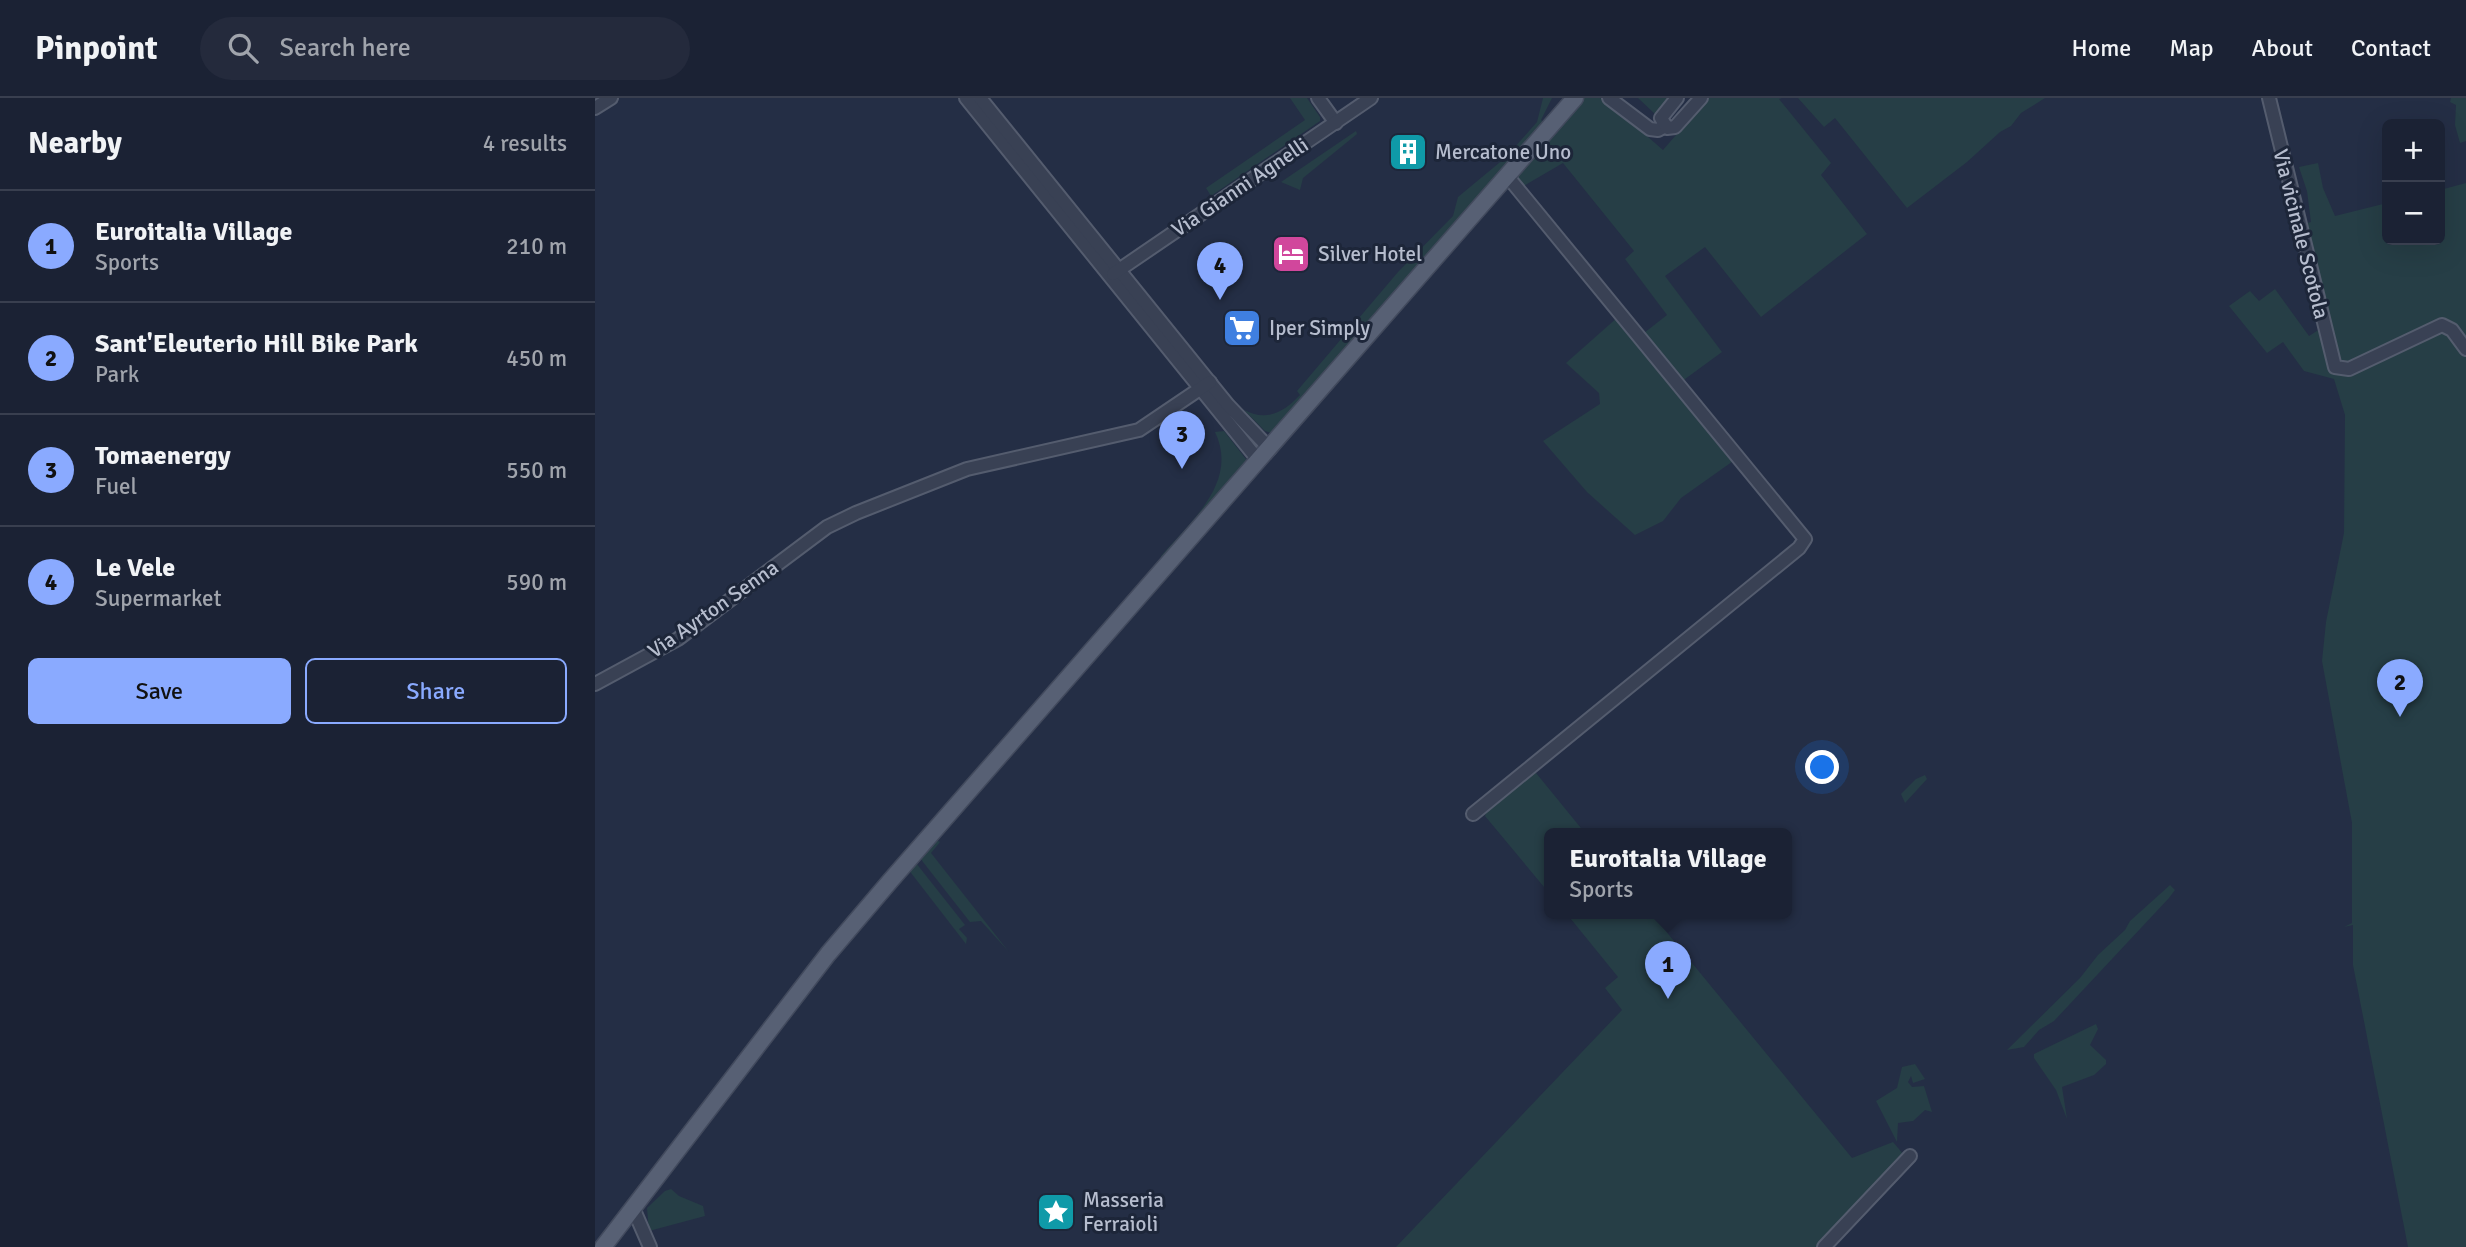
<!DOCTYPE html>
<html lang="en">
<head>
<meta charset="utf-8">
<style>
  :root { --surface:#1b2234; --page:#242a3c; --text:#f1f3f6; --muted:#a0a4ac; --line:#393f4f; --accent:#8aaaff }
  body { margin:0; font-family:Signika,sans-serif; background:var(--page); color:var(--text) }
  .controls { position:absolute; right:21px; top:21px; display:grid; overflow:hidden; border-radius:10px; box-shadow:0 7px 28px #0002 }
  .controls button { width:63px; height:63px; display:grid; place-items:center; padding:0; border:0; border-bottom:2px solid var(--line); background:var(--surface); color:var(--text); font:35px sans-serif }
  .you { position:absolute; left:1228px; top:670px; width:24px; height:24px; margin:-18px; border:5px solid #fff; border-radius:50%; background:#1a73e8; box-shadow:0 0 0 10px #1a73e833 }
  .badge { display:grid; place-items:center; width:46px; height:46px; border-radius:50%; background:var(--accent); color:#111; font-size:23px; font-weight:700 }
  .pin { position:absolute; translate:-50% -58px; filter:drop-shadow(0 2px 4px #0008) }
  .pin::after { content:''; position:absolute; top:37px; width:24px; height:21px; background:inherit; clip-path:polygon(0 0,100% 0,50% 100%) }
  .popup { position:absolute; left:949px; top:730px; width:248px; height:91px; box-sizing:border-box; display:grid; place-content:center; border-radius:10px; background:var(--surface); filter:drop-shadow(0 2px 5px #0005); font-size:23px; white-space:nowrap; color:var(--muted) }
  .popup b { font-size:26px; color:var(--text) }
  .popup::after { content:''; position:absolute; left:50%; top:100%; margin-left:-14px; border:14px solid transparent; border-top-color:var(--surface) }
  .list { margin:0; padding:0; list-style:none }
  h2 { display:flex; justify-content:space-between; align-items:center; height:91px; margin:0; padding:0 28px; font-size:30px }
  h2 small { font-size:23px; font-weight:400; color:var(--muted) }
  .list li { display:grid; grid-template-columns:46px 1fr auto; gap:21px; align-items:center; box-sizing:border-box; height:112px; padding:0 28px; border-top:2px solid var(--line) }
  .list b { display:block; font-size:26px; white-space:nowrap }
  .list p { margin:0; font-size:23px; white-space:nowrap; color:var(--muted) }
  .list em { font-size:23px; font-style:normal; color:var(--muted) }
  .actions { display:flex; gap:14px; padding:21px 28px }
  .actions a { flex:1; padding:16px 0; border:2px solid var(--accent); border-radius:10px; text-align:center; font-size:24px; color:var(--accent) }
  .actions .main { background:var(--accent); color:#111 }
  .icon { flex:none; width:38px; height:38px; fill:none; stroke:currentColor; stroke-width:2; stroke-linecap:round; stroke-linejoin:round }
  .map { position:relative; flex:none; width:1871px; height:1149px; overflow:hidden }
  header { display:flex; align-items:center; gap:42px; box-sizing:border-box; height:98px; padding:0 35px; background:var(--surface); border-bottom:2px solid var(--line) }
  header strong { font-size:33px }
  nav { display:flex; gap:38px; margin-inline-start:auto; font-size:24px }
  .search { width:490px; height:63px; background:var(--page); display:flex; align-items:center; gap:18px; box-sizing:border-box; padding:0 24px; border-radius:38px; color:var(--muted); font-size:26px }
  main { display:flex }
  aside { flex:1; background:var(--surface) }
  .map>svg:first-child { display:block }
  .green { fill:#263e46 }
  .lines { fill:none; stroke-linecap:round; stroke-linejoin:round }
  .minor-casing { stroke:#545c6e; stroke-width:16 }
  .major-casing { stroke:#424a5d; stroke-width:19 }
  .minor { stroke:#394154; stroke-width:12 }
  .major { stroke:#576074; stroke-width:16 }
  .labels { text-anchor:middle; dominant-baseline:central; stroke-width:6; stroke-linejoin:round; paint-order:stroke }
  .poi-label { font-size:21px; fill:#b6bdce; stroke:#1d2639; text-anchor:start }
  .street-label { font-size:21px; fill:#b6bdce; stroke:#1d2639 }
</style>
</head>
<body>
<header>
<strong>Pinpoint</strong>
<div class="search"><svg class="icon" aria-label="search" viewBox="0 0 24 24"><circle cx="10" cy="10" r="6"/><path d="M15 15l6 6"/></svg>Search here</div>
<nav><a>Home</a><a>Map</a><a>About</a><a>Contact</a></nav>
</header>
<main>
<aside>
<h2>Nearby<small>4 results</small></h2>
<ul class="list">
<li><span class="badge">1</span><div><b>Euroitalia Village</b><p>Sports</p></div><em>210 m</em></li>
<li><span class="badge">2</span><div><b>Sant'Eleuterio Hill Bike Park</b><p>Park</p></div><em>450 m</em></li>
<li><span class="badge">3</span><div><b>Tomaenergy</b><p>Fuel</p></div><em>550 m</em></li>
<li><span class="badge">4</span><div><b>Le Vele</b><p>Supermarket</p></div><em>590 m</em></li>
</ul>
<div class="actions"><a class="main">Save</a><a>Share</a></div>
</aside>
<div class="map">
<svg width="1871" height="1149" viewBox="0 0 1871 1149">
  <rect width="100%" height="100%" fill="#242e45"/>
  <g class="green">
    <path d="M695,0H712L725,19V23L616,98L611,90L710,22Z"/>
    <path d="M948,0H957L946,22L949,24L679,336L670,333L649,312C672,324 689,314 705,297L702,293L803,174L858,118L863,99L910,60L942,24Z"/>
    <path d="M987,0H1005L1014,5L1068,52L1113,0H1187L1184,1L1236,65L1226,77L1272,136L1166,219L1110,149L1070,178L1127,254L1086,284L1049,235L1072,217L1030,161L1039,153L968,65L927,89L919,80Z"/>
    <path d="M1043,0H1075L1061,17Z"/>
    <path d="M1203,0H1450L1426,15L1416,28L1405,34L1372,64L1312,110L1240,20L1229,29Z"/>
    <path d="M1856,0H1871V43L1865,45L1860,27L1861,7L1855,4Z"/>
    <path d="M761,33L762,36L708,80L705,92L686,84Z"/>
    <path d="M1723,65L1728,90L1740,118L1792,105V142H1845V92L1871,85V1149H1813L1758,867V827L1749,829L1757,825V725L1727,563L1731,524L1749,435L1750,317L1739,281L1709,273L1688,244L1672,255L1634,208L1655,193L1664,203L1680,191L1714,238L1725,231L1708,126L1716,124L1712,93L1704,69Z"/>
    <path d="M1023,219L1141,361L1086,400L1068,423L1040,437L992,394L948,343L1005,306L1004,295L971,265Z"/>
    <path d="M629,333L654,365L565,467L566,458C596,423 644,384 620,334Z"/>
    <path d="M937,670L990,735H954V795L890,718L893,709Z"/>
    <path d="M1330,677L1332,681L1310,705L1306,696L1321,681Z"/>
    <path d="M341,742L345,744L336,755L414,854L386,823L375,824L328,764L325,759Z"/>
    <path d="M321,765L370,827L364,831L372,840L371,846L313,771Z"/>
    <path d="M1575,787L1580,792L1574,800L1459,923L1444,932L1429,949L1412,952L1485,880L1503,857L1530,832L1535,823Z"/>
    <path d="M971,815H1056L1257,1060L1298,1044L1309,1057L1221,1149H801L1027,912L1010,890L1023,879Z"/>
    <path d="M1501,926L1503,931L1495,947L1511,962V966L1499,977L1467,989L1472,1021L1461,992L1439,960V956Z"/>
    <path d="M1320,966L1330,981L1318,985L1316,978L1313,984L1317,989L1329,988L1337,1014L1330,1012L1318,1023L1303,1025L1302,1044L1281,1003L1302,990L1307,969Z"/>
    <path d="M76,1091L84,1098L108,1108L110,1118L54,1133L52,1110L70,1093Z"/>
  </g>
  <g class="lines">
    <defs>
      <g id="minor">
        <path d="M371,0L664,363"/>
        <path d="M385,0L633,307L675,351"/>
        <path d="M723,0L741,25"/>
        <path d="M1014,0L1055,31L1063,32L1070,28"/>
        <path d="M1082,0L1066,20L1072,30L1080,29L1106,0"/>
        <path d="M1674,0L1740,269L1754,271L1847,227L1857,232L1871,251"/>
        <path d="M0,10L16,0"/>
        <path d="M518,176L776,0"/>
        <path d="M0,586L83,541L232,429L261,415L372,371L544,332L615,284"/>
        <path d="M878,716L1204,450L1210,441L913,79"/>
        <path d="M38,1110L55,1149"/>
        <path d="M1229,1149L1315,1058"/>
      </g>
      <path id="major" d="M8,1149L233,856L296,782L980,0"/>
    </defs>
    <use href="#minor" class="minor-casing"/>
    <use href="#major" class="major-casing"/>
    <use href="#minor" class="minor"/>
    <use href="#major" class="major"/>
  </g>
  <defs>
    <symbol id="building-square" viewBox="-11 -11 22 22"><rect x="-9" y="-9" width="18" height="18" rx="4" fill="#0f9aa8" stroke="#1d2639"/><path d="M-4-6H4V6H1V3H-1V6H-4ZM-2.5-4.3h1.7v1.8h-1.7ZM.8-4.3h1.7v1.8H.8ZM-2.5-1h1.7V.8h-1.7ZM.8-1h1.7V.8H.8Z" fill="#fff"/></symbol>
    <symbol id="hotel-square" viewBox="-11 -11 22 22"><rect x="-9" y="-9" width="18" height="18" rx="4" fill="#d1479c" stroke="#1d2639"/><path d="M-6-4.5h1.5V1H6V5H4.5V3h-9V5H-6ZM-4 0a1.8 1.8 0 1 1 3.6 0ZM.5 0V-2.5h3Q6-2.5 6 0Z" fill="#fff"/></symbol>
    <symbol id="supermarket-square" viewBox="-11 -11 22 22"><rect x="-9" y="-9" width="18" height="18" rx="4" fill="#3f7fe0" stroke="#1d2639"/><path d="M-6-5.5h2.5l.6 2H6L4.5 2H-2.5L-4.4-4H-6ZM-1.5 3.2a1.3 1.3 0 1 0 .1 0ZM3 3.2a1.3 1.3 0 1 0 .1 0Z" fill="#fff"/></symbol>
    <symbol id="sight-square" viewBox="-11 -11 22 22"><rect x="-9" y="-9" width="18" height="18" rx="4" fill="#0f9aa8" stroke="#1d2639"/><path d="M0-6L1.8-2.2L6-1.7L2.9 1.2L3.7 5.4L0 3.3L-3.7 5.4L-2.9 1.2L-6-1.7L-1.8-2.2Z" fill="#fff"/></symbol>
  </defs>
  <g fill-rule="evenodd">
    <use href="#building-square" x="791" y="32" width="44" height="44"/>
    <use href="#hotel-square" x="674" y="134" width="44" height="44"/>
    <use href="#supermarket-square" x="625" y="208" width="44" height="44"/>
    <use href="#sight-square" x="439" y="1092" width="44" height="44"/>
  </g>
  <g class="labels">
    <g class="poi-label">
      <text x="840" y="54">Mercatone Uno</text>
      <text x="723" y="156">Silver Hotel</text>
      <text x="674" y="230">Iper Simply</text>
      <text x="488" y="1102">Masseria<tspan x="488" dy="24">Ferraioli</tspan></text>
    </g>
    <g class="street-label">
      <text transform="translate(645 89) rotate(-34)">Via Gianni Agnelli</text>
      <text transform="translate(1706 136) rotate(76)">Via vicinale Scotola</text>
      <text transform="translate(118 511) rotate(-35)">Via Ayrton Senna</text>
    </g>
  </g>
</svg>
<div class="controls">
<button>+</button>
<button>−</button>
</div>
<div class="you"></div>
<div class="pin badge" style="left:1073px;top:901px">1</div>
<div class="popup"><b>Euroitalia Village</b>Sports</div>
<div class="pin badge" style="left:1805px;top:619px">2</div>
<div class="pin badge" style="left:587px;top:371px">3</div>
<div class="pin badge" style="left:625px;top:202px">4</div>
</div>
</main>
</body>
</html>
